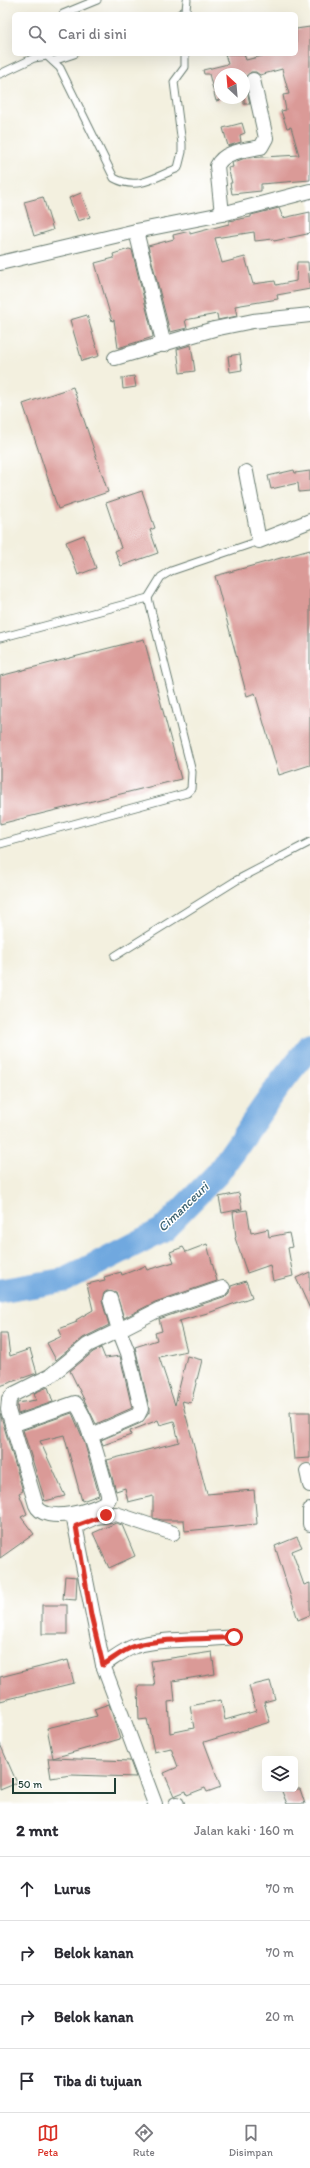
<!DOCTYPE html>
<html lang="id">
<head>
<meta charset="utf-8">
<style>
  :root { --surface:#fff; --page:#f2f2f3; --text:#2b2b33; --muted:#7c7c81; --line:#e1e1e2; --accent:#d93025 }
  body { margin:0; font-family:Itim,sans-serif; background:var(--page); color:var(--text) }
  .controls { position:absolute; right:12px; bottom:12px; display:grid; overflow:hidden; border-radius:6px; box-shadow:0 4px 16px #0002 }
  .controls button { width:36px; height:36px; display:grid; place-items:center; padding:0; border:0; border-bottom:1px solid var(--line); background:var(--surface); color:var(--text); font:20px sans-serif }
  .compass { position:absolute; left:214px; top:68px; width:36px; height:36px; border-radius:50%; background:var(--surface); box-shadow:0 4px 16px #0002; rotate:334deg }
  .scale { position:absolute; left:12px; bottom:10px; width:104px; box-sizing:border-box; padding-left:4px; border:2px solid #1f3d34; border-top:0; font-size:11px; line-height:14px; white-space:nowrap; color:#1f3d34; -webkit-text-stroke:3px #fff; paint-order:stroke }
  .stop { position:absolute; width:12px; height:12px; margin:-9px; border:3px solid #d93025; border-radius:50%; background:#fff }
  .stop.end { background:#d93025; border-color:#fff; box-shadow:0 1px 4px #0008 }
  .list { margin:0; padding:0; list-style:none }
  h2 { display:flex; justify-content:space-between; align-items:center; height:52px; margin:0; padding:0 16px; font-size:17px }
  h2 small { font-size:13px; font-weight:400; color:var(--muted) }
  .list li { display:grid; grid-template-columns:26px 1fr auto; gap:12px; align-items:center; box-sizing:border-box; height:64px; padding:0 16px; border-top:1px solid var(--line) }
  .list b { display:block; font-size:15px; white-space:nowrap }
  .list em { font-size:13px; font-style:normal; color:var(--muted) }
  .icon { flex:none; width:22px; height:22px; fill:none; stroke:currentColor; stroke-width:2; stroke-linecap:round; stroke-linejoin:round }
  .map { position:relative; flex:none; width:310px; height:1804px; overflow:hidden }
  .search { position:absolute; background:var(--surface); box-shadow:0 4px 16px #0002; left:12px; right:12px; top:12px; height:44px; display:flex; align-items:center; gap:10px; box-sizing:border-box; padding:0 14px; border-radius:6px; color:var(--muted); font-size:15px }
  .sheet { height:308px; background:var(--surface) }
  nav { display:flex; justify-content:space-around; align-items:center; box-sizing:border-box; height:56px; border-top:1px solid var(--line); background:var(--surface); font-size:11px; color:var(--muted) }
  nav a { display:grid; justify-items:center; gap:2px }
  nav .on { color:var(--accent) }
  .map>svg:first-child { display:block }
  .lines { fill:none; stroke-linecap:round; stroke-linejoin:round }
  .river { stroke:#70a8df; stroke-width:25 }
  .building { fill:#da9a97 }
  .service-casing { stroke:#697c70; stroke-width:9 }
  .minor-casing { stroke:#697c70; stroke-width:16 }
  .service { stroke:#fff; stroke-width:7 }
  .minor { stroke:#fff; stroke-width:14 }
  .route { stroke:#d93025; stroke-width:5 }
  .labels { text-anchor:middle; dominant-baseline:central; stroke-width:3; stroke-linejoin:round; paint-order:stroke }
  .water-label { font-size:13px; font-style:italic; fill:#3b6270; stroke:#fff }
</style>
</head>
<body>
<div class="map">
<svg width="310" height="1804" viewBox="0 0 310 1804">
  <rect width="100%" height="100%" fill="#fff"/>
  <filter id="ink" filterUnits="userSpaceOnUse"><feTurbulence type="fractalNoise" baseFrequency=".025" numOctaves="2"/><feDisplacementMap in="SourceGraphic" scale="8" xChannelSelector="R" yChannelSelector="G"/><feConvolveMatrix kernelMatrix="1 2 1 2 8 2 1 2 1" color-interpolation-filters="sRGB"/></filter>
  <filter id="wash" filterUnits="userSpaceOnUse"><feTurbulence type="fractalNoise" baseFrequency=".012" numOctaves="4" result="noise"/><feDisplacementMap in="SourceGraphic" scale="16" xChannelSelector="R" yChannelSelector="G"/><feGaussianBlur stdDeviation="0.9" result="paint"/><feColorMatrix in="noise" values="0 0 0 0 0 0 0 0 0 0 0 0 0 0 0 0 0 1.4 0 .05"/><feComposite in="paint" operator="in"/></filter>
  <g filter="url(#wash)">
    <rect width="100%" height="100%" fill="#f3f0df"/>
    <g class="lines">
      <path class="river" d="M0,1291L65,1280L162,1230L218,1173L279,1085L310,1046"/>
    </g>
    <g id="blocks">
      <g class="building">
        <path d="M310,27V180L261,184V191L232,194L230,183H232L228,168L233,167L232,163L245,158L299,155L291,127L287,128L281,111L286,110L283,95L289,94L282,69L260,75L256,72H251L245,77V81L250,104H244V74H220V100L216,101L209,74H204L203,70L228,64L225,54H244L246,60L270,54H296V29Z"/>
        <path d="M242,123L245,133L240,135L241,142L228,146L223,128Z"/>
        <path d="M81,193L90,217L78,221L69,198Z"/>
        <path d="M43,197L53,230L34,236L24,202Z"/>
        <path d="M279,208L283,218L310,212V231L307,234L274,241L273,239L255,241L254,232L215,238L222,263L245,257L253,284L275,281L276,285L296,281L297,262H308L310,289L277,295L278,299L235,306L237,316L218,320L217,314L185,320L187,328L170,332L148,246L174,239L173,235L190,231V234L213,228L229,224V221L251,217V215Z"/>
        <path d="M129,249L132,250L153,336V337L118,348L114,320L112,321L95,263L114,258L113,254Z"/>
        <path d="M87,315L99,356L82,361L70,320Z"/>
        <path d="M191,345L195,371L180,373L177,349Z"/>
        <path d="M240,354L242,370L230,372L228,356Z"/>
        <path d="M134,376L136,387L123,389L122,378Z"/>
        <path d="M73,387L108,492L58,509L23,404Z"/>
        <path d="M294,470L295,473L310,471V491L299,492L298,483L271,489L268,476Z"/>
        <path d="M142,491L155,528L150,530L158,553L121,566L115,551L121,548L106,503Z"/>
        <path d="M84,535L96,568L78,575L66,542Z"/>
        <path d="M310,550V765L279,775L255,693L247,696L215,576Z"/>
        <path d="M144,639L181,779L0,824V676Z"/>
        <path d="M239,1193L242,1209L222,1213L219,1197Z"/>
        <path d="M247,1210L251,1233L268,1229L269,1237L289,1233L292,1247L288,1248L293,1276L273,1281L270,1265L247,1273L235,1238L236,1237L233,1212Z"/>
        <path d="M207,1244L217,1281L155,1302L124,1318L116,1293L107,1291L104,1293L102,1301L109,1325L83,1338L56,1360L47,1343L62,1336L59,1329L77,1322L76,1320L93,1310L87,1284L105,1280L104,1277L121,1272L122,1275L145,1266L147,1270L174,1262L170,1252L183,1247L186,1252Z"/>
        <path d="M310,1272V1309L296,1278Z"/>
        <path d="M246,1281L252,1297L211,1312L179,1321L187,1351L159,1357L175,1405L187,1356L202,1360L191,1403L182,1401L207,1494L254,1490L257,1524L185,1531L184,1520H162L153,1518V1496L128,1502L125,1488L116,1491L107,1460L179,1442L174,1421L160,1425L158,1420L130,1431L131,1435L103,1445L101,1440L141,1423L149,1413V1407L135,1347L157,1340L155,1333L162,1331L159,1319L226,1296L230,1293L231,1286Z"/>
        <path d="M0,1333H7L10,1356L30,1349L37,1373L0,1386Z"/>
        <path d="M101,1348L105,1358L120,1356L132,1408L96,1424L70,1371L93,1352Z"/>
        <path d="M48,1387L53,1402L18,1414L17,1403L36,1400L34,1393Z"/>
        <path d="M290,1412H310V1458L294,1459Z"/>
        <path d="M0,1413L23,1491L19,1493L27,1514L21,1517L34,1534L0,1558Z"/>
        <path d="M72,1413L84,1441L99,1495L82,1501L64,1435L40,1441L65,1496L45,1501L23,1430Z"/>
        <path d="M116,1523L122,1525L135,1556L109,1568L93,1533Z"/>
        <path d="M297,1537L302,1547L292,1551L304,1585L310,1583V1615L298,1620L275,1546Z"/>
        <path d="M65,1576L77,1577L76,1600L63,1599Z"/>
        <rect x="42" y="1605" width="25" height="29"/>
        <path d="M212,1652L215,1674L173,1681L175,1701L168,1702L170,1733L194,1728L190,1706L221,1700L225,1720L256,1711L249,1686L270,1681L275,1699L264,1702L270,1722L204,1742L221,1787L207,1792L205,1788L187,1795L186,1791L174,1796L164,1773L178,1767L171,1748L154,1752L147,1719L139,1720L138,1686H155L151,1661Z"/>
        <path d="M68,1660L74,1683L0,1701V1677Z"/>
        <path d="M109,1704L120,1739L53,1758L130,1761L136,1777L71,1775L51,1778L48,1758H53L47,1728L97,1716L94,1709Z"/>
        <path d="M0,1744L17,1783L0,1790Z"/>
        <path d="M281,1789H300L305,1804H287Z"/>
      </g>
    </g>
  </g>
  <g filter="url(#ink)">
    <use href="#blocks" fill-opacity="0" stroke="#697c70" stroke-width="1"/>
    <g class="lines">
      <defs>
        <g id="service">
          <path d="M63,14L97,0"/>
          <path d="M180,14L186,10L187,0"/>
          <path d="M53,61L74,54"/>
          <path d="M0,74L34,58L47,56L60,68L114,178C137,191 156,177 178,168L182,152V144L174,82L185,67V54"/>
          <path d="M0,638L148,598"/>
          <path d="M0,844L187,793L191,789L192,772L148,598L161,577L171,571L259,541"/>
          <path d="M115,956L237,880L310,842"/>
        </g>
        <g id="minor">
          <path d="M222,214L217,166C224,151 246,150 261,147L266,138L253,80"/>
          <path d="M136,231L164,345"/>
          <path d="M0,263L136,231L222,214L310,191"/>
          <path d="M115,358L214,329L253,321L310,315"/>
          <path d="M246,472L259,541L310,521"/>
          <path d="M12,1425L75,1403C88,1416 103,1477 109,1498L108,1500C95,1511 44,1525 36,1505L8,1410L9,1399L14,1394L50,1376L88,1345L119,1330L110,1299"/>
          <path d="M90,1436L138,1415L141,1409L128,1353L119,1330L158,1310L223,1288"/>
          <path d="M307,1471L310,1485"/>
          <path d="M310,1510V1524"/>
          <path d="M73,1515L103,1665L155,1804"/>
          <path d="M76,1526L96,1517L116,1514L173,1533"/>
          <path d="M103,1665C113,1659 123,1650 135,1646C167,1637 202,1641 234,1637"/>
          <path d="M176,1804H177"/>
        </g>
      </defs>
      <use href="#service" class="service-casing"/>
      <use href="#minor" class="minor-casing"/>
      <use href="#service" class="service"/>
      <use href="#minor" class="minor"/>
    </g>
  </g>
  <g class="lines" filter="url(#ink)">
    <path class="route" d="M106,1515L76,1526L91,1615L103,1665C113,1659 123,1650 135,1646C167,1637 202,1640 234,1637"/>
  </g>
  <g class="labels">
    <g class="water-label">
      <text transform="translate(183 1207) rotate(-44)">Cimanceuri</text>
    </g>
  </g>
</svg>
<div class="controls">
<button><svg class="icon" aria-label="layers" viewBox="0 0 24 24"><path d="M12 4l9 5-9 5-9-5zM3 14l9 5 9-5"/></svg></button>
</div>
<svg class="compass" viewBox="-18 -18 36 36"><path d="M0-13l5 13h-10z" fill="#e53935"/><path d="M0 13l5-13h-10z" fill="#7c7c81"/></svg>
<div class="scale">50 m</div>
<div class="stop" style="left:234px;top:1637px"></div>
<div class="stop end" style="left:106px;top:1515px"></div>
<div class="search"><svg class="icon" aria-label="search" viewBox="0 0 24 24"><circle cx="10" cy="10" r="6"/><path d="M15 15l6 6"/></svg>Cari di sini</div>
</div>
<section class="sheet">
<h2>2 mnt<small>Jalan kaki · 160 m</small></h2>
<ul class="list">
<li><svg class="icon" aria-label="ahead" viewBox="0 0 24 24"><path d="M12 20V5M6 11l6-6 6 6"/></svg><div><b>Lurus</b></div><em>70 m</em></li>
<li><svg class="icon" aria-label="right" viewBox="0 0 24 24"><path d="M7 20v-9h11M14 6l5 5-5 5"/></svg><div><b>Belok kanan</b></div><em>70 m</em></li>
<li><svg class="icon" aria-label="right" viewBox="0 0 24 24"><path d="M7 20v-9h11M14 6l5 5-5 5"/></svg><div><b>Belok kanan</b></div><em>20 m</em></li>
<li><svg class="icon" aria-label="arrive" viewBox="0 0 24 24"><path d="M6 21V4h12l-3 4 3 4H6"/></svg><div><b>Tiba di tujuan</b></div></li>
</ul>
</section>
<nav>
<a class="on"><svg class="icon" aria-label="map" viewBox="0 0 24 24"><path d="M3 6l6-2 6 2 6-2v14l-6 2-6-2-6 2zM9 4v14M15 6v14"/></svg>Peta</a>
<a><svg class="icon" aria-label="directions" viewBox="0 0 24 24"><path d="M12 3l9 9-9 9-9-9zM9 14v-3h6M13 9l2 2-2 2"/></svg>Rute</a>
<a><svg class="icon" aria-label="saved" viewBox="0 0 24 24"><path d="M7 4h10v16l-5-4-5 4z"/></svg>Disimpan</a>
</nav>
</body>
</html>
